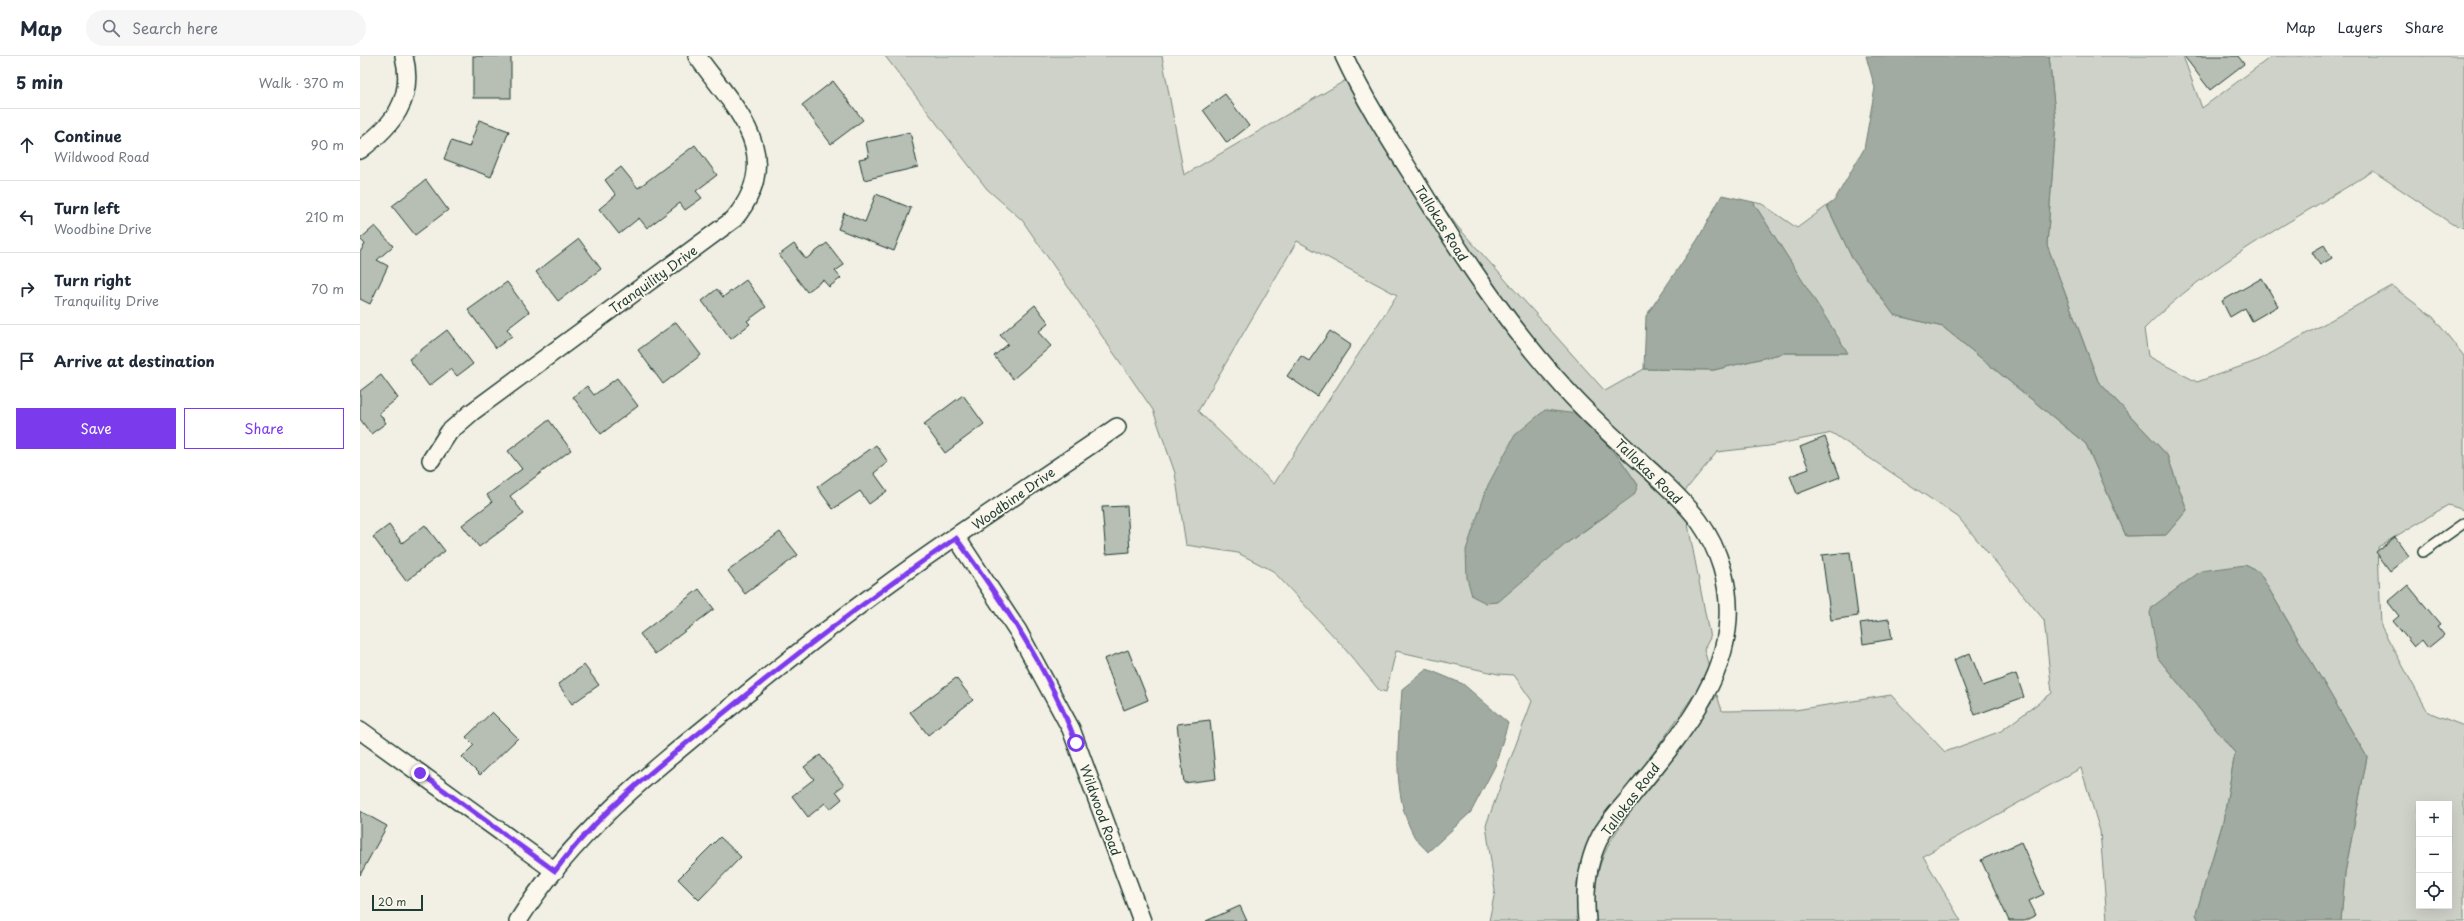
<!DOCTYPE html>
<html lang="en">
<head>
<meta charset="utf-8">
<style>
  :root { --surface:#fff; --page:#f6f6f7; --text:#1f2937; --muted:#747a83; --line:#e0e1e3; --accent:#7c3aed }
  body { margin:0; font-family:"Playpen Sans",sans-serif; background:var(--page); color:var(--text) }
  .controls { position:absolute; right:12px; bottom:12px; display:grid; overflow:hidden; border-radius:0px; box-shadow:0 4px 16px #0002 }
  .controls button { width:36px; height:36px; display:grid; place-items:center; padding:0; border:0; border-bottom:1px solid var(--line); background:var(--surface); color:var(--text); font:20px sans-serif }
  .scale { position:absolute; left:12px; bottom:10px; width:51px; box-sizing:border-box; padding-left:4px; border:2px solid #1f3d34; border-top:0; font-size:11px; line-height:14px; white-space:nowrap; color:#1f3d34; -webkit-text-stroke:3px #fbf7ec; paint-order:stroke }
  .stop { position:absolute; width:12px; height:12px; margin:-9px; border:3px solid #7c3aed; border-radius:50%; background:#fff }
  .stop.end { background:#7c3aed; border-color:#fff; box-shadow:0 1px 4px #0008 }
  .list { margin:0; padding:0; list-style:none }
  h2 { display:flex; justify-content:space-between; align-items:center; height:52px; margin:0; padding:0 16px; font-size:17px }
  h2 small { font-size:13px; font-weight:400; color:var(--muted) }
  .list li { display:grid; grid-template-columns:26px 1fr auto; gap:12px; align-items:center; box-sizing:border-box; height:72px; padding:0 16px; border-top:1px solid var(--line) }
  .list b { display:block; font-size:15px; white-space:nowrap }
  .list p { margin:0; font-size:13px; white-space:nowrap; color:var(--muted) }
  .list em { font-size:13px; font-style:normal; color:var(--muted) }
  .actions { display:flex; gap:8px; padding:12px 16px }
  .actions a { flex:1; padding:9px 0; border:1px solid var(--accent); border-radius:0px; text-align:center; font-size:14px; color:var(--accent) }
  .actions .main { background:var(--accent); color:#fff }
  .icon { flex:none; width:22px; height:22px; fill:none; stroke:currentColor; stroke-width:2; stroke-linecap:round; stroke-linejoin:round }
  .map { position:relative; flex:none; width:2104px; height:865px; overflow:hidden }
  header { display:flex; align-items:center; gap:24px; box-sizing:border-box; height:56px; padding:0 20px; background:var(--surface); border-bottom:1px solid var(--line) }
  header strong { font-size:19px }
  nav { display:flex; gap:22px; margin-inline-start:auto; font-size:14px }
  .search { width:280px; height:36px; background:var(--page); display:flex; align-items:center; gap:10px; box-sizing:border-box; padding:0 14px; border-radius:22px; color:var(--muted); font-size:15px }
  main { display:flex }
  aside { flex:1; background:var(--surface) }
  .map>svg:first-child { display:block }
  .green { fill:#cfd2c8; stroke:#77887e; fill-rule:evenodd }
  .water { fill:#a2aba1; stroke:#6e7f75 }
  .building { fill:#b7beb3; stroke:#1f3d34 }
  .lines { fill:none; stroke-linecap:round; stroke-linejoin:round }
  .service-casing { stroke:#1f3d34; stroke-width:12 }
  .minor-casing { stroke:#1f3d34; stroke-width:20 }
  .service { stroke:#fbf7ec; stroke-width:9 }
  .minor { stroke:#fbf7ec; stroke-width:17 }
  .route { stroke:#7c3aed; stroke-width:5 }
  .labels { text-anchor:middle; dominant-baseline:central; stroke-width:3.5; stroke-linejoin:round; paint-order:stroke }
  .street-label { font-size:13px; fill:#1f3d34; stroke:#fbf7ec }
</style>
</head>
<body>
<header>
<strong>Map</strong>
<div class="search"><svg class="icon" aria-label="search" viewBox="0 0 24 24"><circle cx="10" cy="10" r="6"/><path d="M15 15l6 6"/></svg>Search here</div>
<nav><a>Map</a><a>Layers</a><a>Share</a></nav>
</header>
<main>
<aside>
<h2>5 min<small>Walk · 370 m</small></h2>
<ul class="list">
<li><svg class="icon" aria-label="ahead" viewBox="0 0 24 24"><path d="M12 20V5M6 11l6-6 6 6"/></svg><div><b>Continue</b><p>Wildwood Road</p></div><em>90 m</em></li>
<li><svg class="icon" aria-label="left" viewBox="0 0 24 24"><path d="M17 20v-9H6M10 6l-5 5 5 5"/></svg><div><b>Turn left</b><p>Woodbine Drive</p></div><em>210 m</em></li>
<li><svg class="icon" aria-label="right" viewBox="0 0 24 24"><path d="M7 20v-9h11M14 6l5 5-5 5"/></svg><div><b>Turn right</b><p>Tranquility Drive</p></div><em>70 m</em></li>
<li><svg class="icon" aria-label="arrive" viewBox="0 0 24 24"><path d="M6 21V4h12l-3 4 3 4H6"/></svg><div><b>Arrive at destination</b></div></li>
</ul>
<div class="actions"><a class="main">Save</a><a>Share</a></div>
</aside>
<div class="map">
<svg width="2104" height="865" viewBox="0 0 2104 865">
  <rect width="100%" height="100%" fill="#f2f0e5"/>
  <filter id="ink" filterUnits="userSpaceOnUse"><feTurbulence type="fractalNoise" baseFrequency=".025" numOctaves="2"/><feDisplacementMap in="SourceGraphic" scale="8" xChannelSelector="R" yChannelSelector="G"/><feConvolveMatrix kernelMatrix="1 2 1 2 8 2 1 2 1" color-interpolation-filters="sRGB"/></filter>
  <g filter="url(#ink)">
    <g class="green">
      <path d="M525,0H802L824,119L986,24C1003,58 1025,90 1044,123C1095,206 1149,290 1218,358L1207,487L1247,459L1278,429L1260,403L1231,371L1327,463L1350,582L1344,593L1349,611L1342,627L1290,702L1233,774L1222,804L1217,827L1218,865H1129L1135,835L1126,769L1172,645L1154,619L1138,618L1036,595L1026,636L1019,634L979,586L913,515L878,497L826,489L815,417L793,354L662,164L627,133ZM937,185L1037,239L914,428L838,355Z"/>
      <path d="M1689,0H1823L1842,52L1912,0H2104V172L2092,168L2013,115C1935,164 1849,207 1784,273L1788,300L1837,326L1899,304L2032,230L2073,261L2104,300V454L2088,449L2018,491L2021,570L2068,656L2104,670V865H1981L1985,817L2007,701L1899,516L1885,509L1798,602L1875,697L1863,766L1836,858L1839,865H1747L1740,775L1721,712L1563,800L1601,865H1235C1228,794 1265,766 1304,715C1323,691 1339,664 1357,639L1362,655L1435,654L1531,639L1585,696L1641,675L1692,637L1684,564L1598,461L1472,377L1409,390L1357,396L1324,436C1285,399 1244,364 1208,324C1157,267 1113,202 1072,136L1097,170L1245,335L1284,313L1354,314L1424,297H1487L1393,146L1402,148L1437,172L1467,150L1492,202L1534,259L1583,271L1726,388L1766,480L1806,479L1827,454L1807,399L1738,325L1687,189L1696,67ZM2059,748H2089V850H2059Z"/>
    </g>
    <g class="water">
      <path d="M1506,0H1689L1696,67L1687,189L1738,325L1807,399L1827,454L1806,479L1766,480L1726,388L1583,271L1534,259L1492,202L1467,150L1474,145L1504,93L1515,32Z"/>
      <path d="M1362,139L1393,146L1488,297H1424L1354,314L1284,313L1286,260L1338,183Z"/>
      <path d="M1185,354L1218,358L1260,403L1278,429L1274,439L1207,487L1138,546L1126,547L1112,540L1107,522L1106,494L1128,429L1155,379Z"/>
      <path d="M1885,509L1899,516L2007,701L1985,817L1981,865H1839L1836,858L1863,766L1875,697L1798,602L1790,557L1792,551L1841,515Z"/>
      <path d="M1067,613L1103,628L1148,667L1135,710L1111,756L1068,796C1064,791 1057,786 1054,780C1030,736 1039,681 1042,633Z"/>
    </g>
    <g class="building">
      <rect x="113" y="0" width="38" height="42"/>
      <path d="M1824,0H1878L1884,8L1850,34Z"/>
      <path d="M473,25L503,64L471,88L442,49Z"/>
      <path d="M865,38L889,70L867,87L843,54Z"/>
      <path d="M119,64L149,75L131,121L84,103L91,85L109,91Z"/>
      <path d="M550,76L558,111L504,124L499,103L509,101L506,86Z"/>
      <path d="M335,89L357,119L336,135L342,142L325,154L320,147L287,172L279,162L259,178L239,153L256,139L245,124L261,111L278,132Z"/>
      <path d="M66,124L88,154L55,179L32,150Z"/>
      <path d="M516,138L551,152L534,195L478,173L484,157L505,166Z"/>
      <path d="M15,170L33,190L17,204L28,210L10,248L0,243V196L5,188L0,183Z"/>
      <path d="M219,183L241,213L198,245L176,216Z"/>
      <path d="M467,187L484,209L475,215L481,222L469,231L463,224L447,236L419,199L434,188L446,203Z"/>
      <path d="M1964,189L1972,202L1960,209L1952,196Z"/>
      <path d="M1902,222L1918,250L1892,265L1885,252L1870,261L1862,245Z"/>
      <path d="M386,224L406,251L387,265L390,268L371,283L342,245L357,233L363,241Z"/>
      <path d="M147,226L169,256L147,273L152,280L136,292L108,254Z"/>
      <path d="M675,249L689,267L678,276L691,290L653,323L634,300L648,288L640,279Z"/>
      <path d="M316,266L341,299L303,328L278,294Z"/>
      <path d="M87,274L113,308L97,320L91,313L69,330L49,303Z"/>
      <path d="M970,275L991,289L957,340L927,320L941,300L949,305Z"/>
      <path d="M21,319L38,342L19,357L26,367L11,378L0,363V335Z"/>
      <path d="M257,322L278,350L241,378L213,341L227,330L234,339Z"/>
      <path d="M603,339L624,368L585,397L564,368Z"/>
      <path d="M189,364L211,394L150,440L164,458L119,491L102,469L132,446L127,439L162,413L148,395Z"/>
      <path d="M1465,381L1480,421L1437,438L1430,420L1449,413L1440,391Z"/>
      <path d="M516,389L528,406L514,417L527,435L509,448L500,435L473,453L457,431Z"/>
      <path d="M767,450L770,496L746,498L742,451Z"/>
      <path d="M29,469L42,487L65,469L85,495L46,525L13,481Z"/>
      <path d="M420,476L438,499L385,538L368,515Z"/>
      <path d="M2035,481L2049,500L2030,515L2016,496Z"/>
      <path d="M1490,496L1498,560L1471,564L1462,499Z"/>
      <path d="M2048,529L2080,568L2077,570L2084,579L2068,592L2062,584L2054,591L2033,565L2039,560L2028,546Z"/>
      <path d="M339,533L354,553L295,598L280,578Z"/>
      <path d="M1529,563L1532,583L1503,588L1500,567Z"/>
      <path d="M768,594L788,644L764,654L744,603Z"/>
      <path d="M1610,597L1623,630L1656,618L1664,641L1615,659L1594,604Z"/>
      <path d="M224,609L239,629L212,648L198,628Z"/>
      <path d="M596,622L613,644L568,679L550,656Z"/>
      <path d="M132,656L158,682L120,719L102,701L114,689L106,681Z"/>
      <path d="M850,664L856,723L824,727L817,668Z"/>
      <path d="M460,699L484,729L476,735L482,743L470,753L465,747L448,761L432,740L454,723L444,711Z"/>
      <path d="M0,755L27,770L0,819Z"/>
      <path d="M360,781L381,801L339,844L318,823Z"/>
      <path d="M1661,786L1684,838L1669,845L1676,859L1664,865H1649L1621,804Z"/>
      <path d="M880,850L887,865H846Z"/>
    </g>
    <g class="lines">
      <defs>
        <path id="service" d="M2063,496L2104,467"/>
        <g id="minor">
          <path d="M984,0C1003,41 1027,79 1051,117C1096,191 1144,265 1202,329C1229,360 1261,388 1292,416C1308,431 1326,447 1339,465C1359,493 1370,528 1368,563C1365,628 1316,685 1276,734C1265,748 1250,763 1241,779C1227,805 1224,836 1227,865"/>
          <path d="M0,94C32,70 55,44 44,0"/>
          <path d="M71,404L89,376L112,356L374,163C427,99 375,53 337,0"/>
          <path d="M596,481L658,575L711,673L782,865"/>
          <path d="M0,674L195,815"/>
          <path d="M158,865C212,779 289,717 367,654C418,612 471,570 524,531C600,475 680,424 757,371"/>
        </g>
      </defs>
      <use href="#service" class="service-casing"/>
      <use href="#minor" class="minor-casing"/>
      <use href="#service" class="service"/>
      <use href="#minor" class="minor"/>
    </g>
  </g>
  <g class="lines" filter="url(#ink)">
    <path class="route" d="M60,717L195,815C239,756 298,710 355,664C433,600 513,539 596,482C642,545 689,613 716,687"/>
  </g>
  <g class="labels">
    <g class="street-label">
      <text transform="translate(1082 167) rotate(58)">Tallokas Road</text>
      <text transform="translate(293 223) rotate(-36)">Tranquility Drive</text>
      <text transform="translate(1289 415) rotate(44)">Tallokas Road</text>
      <text transform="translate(653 442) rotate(-35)">Woodbine Drive</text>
      <text transform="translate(1270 743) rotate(-53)">Tallokas Road</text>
      <text transform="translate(741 754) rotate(70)">Wildwood Road</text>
    </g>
  </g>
</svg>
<div class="controls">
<button>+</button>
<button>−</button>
<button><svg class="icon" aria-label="locate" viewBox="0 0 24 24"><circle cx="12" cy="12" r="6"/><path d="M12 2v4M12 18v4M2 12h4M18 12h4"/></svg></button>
</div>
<div class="scale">20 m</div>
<div class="stop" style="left:716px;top:687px"></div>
<div class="stop end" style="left:60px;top:717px"></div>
</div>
</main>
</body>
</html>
